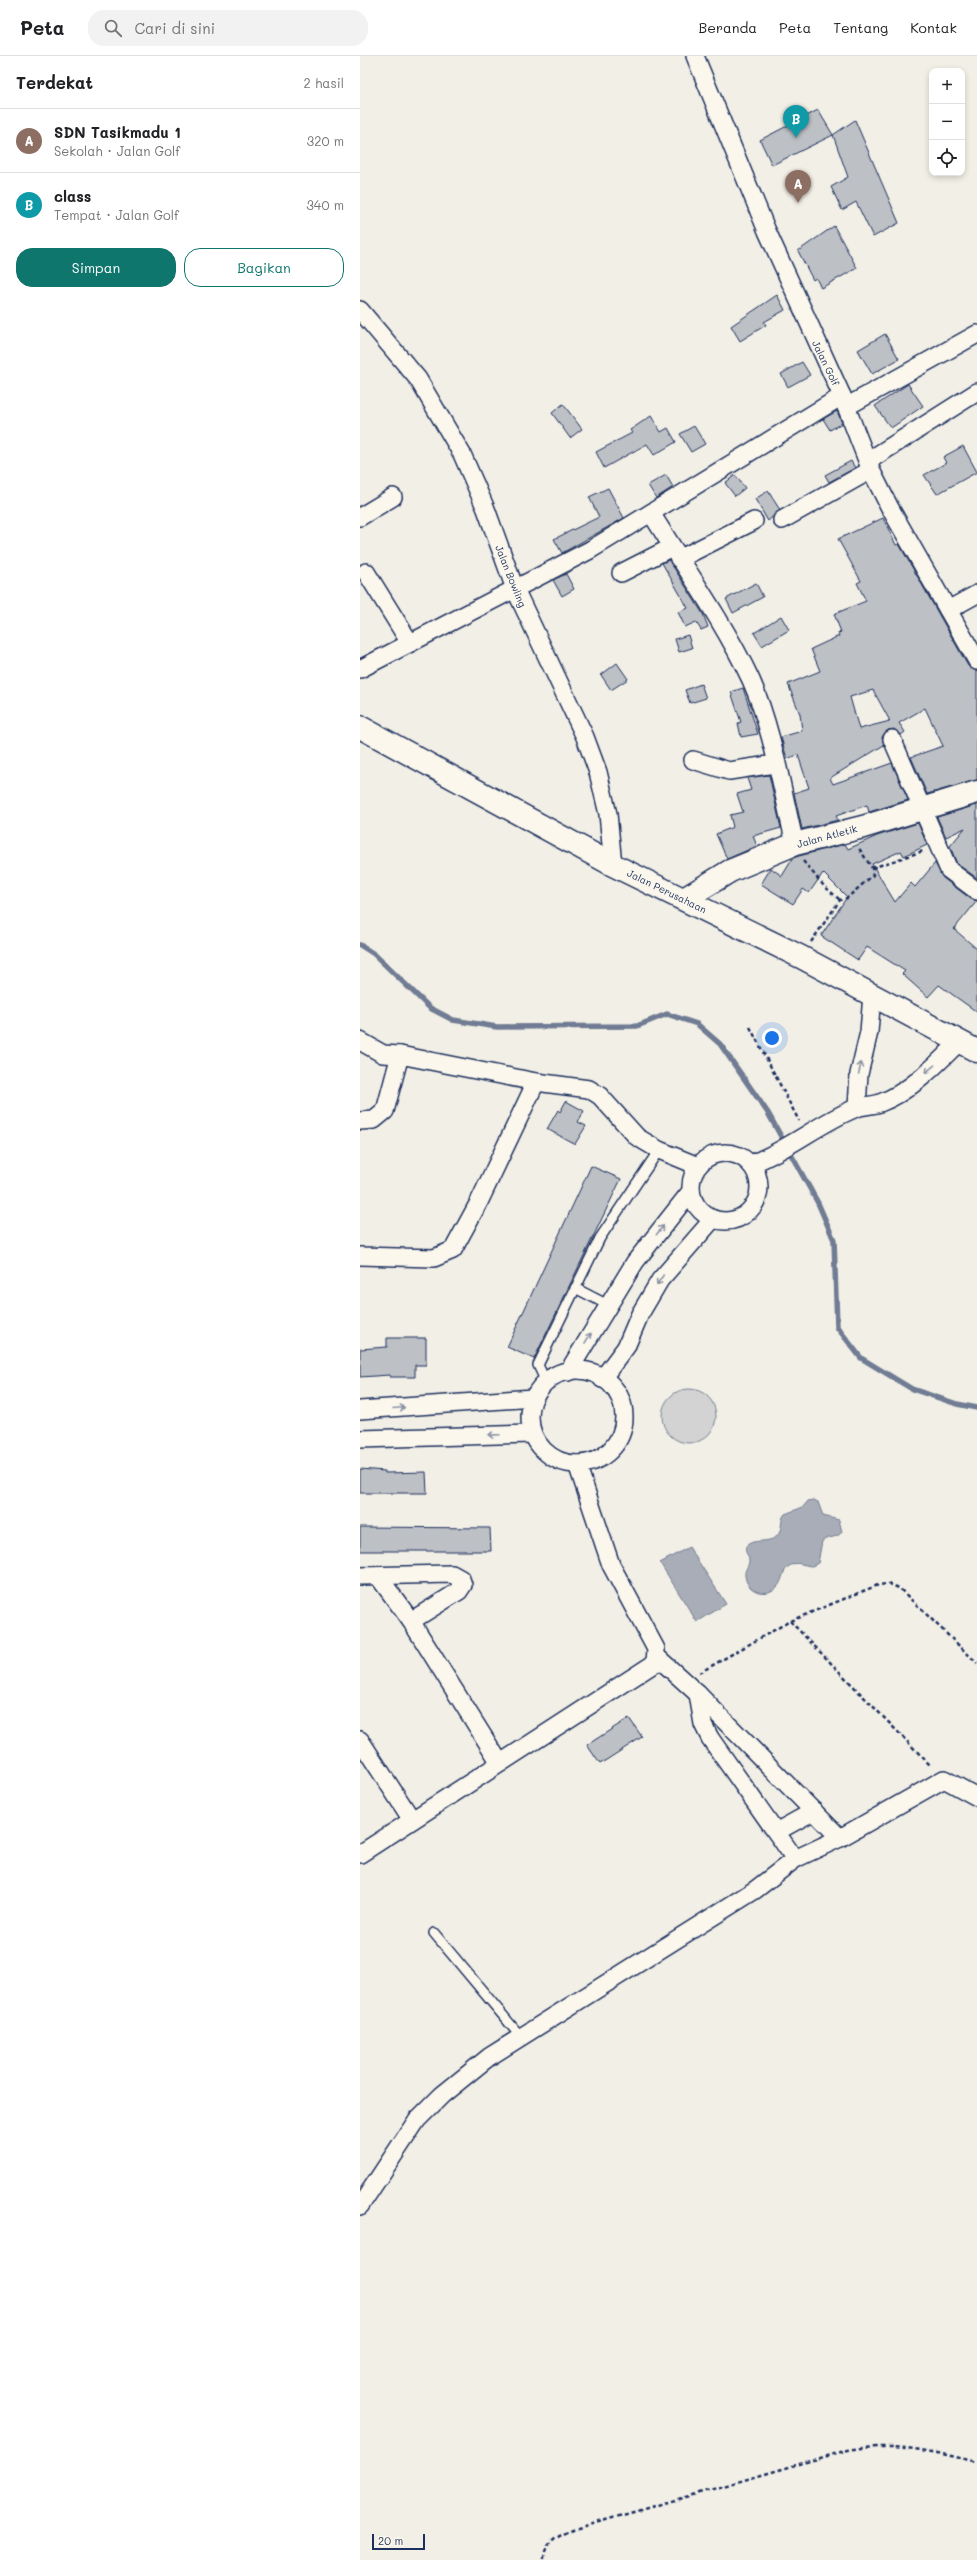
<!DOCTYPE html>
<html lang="id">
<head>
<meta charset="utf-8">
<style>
  :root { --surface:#fff; --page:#f2f2f2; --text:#202124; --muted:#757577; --line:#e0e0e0; --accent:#0f766e }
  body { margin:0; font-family:Mali,sans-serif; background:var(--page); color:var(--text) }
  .controls { position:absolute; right:12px; top:12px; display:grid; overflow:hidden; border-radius:8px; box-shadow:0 2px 6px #0003 }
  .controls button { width:36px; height:36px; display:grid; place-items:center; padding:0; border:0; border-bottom:1px solid var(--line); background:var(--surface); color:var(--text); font:20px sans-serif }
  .scale { position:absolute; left:12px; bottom:10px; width:53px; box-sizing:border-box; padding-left:4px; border:2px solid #1b2f5e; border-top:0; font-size:11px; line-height:14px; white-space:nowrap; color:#1b2f5e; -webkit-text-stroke:3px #fbf7ec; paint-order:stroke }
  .you { position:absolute; left:412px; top:982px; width:14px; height:14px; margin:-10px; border:3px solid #fff; border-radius:50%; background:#1a73e8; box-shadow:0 0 0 6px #1a73e833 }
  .badge { display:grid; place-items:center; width:26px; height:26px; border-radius:50%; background:var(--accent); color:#fff; font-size:13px; font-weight:700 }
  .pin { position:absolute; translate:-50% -33px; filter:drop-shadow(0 1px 2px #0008) }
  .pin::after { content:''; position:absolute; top:21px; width:14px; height:12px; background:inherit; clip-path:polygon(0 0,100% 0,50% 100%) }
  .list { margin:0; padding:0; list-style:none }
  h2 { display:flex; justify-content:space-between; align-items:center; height:52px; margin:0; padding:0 16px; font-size:17px }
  h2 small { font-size:13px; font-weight:400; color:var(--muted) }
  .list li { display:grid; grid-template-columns:26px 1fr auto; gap:12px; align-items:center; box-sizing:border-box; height:64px; padding:0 16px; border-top:1px solid var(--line) }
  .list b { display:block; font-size:15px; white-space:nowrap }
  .list p { margin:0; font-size:13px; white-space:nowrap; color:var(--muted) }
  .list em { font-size:13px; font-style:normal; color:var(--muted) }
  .actions { display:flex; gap:8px; padding:12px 16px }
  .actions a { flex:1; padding:9px 0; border:1px solid var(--accent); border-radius:16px; text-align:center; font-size:14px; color:var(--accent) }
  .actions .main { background:var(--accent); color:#fff }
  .icon { flex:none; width:22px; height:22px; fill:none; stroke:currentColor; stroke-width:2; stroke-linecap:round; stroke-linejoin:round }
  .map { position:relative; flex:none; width:617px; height:2504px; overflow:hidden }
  header { display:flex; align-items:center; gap:24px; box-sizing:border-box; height:56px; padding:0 20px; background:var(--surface); border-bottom:1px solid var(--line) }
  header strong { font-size:19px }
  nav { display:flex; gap:22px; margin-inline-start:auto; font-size:14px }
  .search { width:280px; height:36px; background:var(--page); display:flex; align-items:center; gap:10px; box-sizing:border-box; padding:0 14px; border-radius:16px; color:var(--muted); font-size:15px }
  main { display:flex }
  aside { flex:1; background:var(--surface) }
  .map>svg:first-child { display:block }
  .green { fill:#d2d3d2; stroke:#768198 }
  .water { fill:#a9adb7; stroke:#707b93 }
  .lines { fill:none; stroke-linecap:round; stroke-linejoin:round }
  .stream { stroke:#707b93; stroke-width:5.5 }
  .building { fill:#bdc0c4; stroke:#1b2f5e; fill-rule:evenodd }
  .lane-casing { stroke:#1b2f5e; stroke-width:12 }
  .street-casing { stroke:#1b2f5e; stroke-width:20 }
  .secondary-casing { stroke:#1b2f5e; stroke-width:25 }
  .primary-casing { stroke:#1b2f5e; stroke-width:25 }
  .path { stroke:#1b2f5e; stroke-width:2.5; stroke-dasharray:4 3; stroke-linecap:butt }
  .lane { stroke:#fbf7ec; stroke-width:9 }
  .street { stroke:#fbf7ec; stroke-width:17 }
  .secondary { stroke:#fbf7ec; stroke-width:22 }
  .primary { stroke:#fbf7ec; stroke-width:22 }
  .oneway { stroke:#8b93a5 }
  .labels { text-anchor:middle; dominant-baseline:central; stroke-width:3.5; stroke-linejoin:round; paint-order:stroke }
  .street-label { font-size:10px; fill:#1b2f5e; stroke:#fbf7ec }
</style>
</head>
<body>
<header>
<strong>Peta</strong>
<div class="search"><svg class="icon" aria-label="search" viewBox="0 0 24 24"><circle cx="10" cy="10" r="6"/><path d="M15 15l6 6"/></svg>Cari di sini</div>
<nav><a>Beranda</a><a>Peta</a><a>Tentang</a><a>Kontak</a></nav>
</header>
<main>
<aside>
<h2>Terdekat<small>2 hasil</small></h2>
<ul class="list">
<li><span class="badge" style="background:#8d6e63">A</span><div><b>SDN Tasikmadu 1</b><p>Sekolah · Jalan Golf</p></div><em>320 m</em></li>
<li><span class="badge" style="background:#0f9aa8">B</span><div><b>class</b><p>Tempat · Jalan Golf</p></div><em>340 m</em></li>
</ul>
<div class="actions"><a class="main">Simpan</a><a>Bagikan</a></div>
</aside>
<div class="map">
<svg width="617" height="2504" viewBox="0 0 617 2504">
  <rect width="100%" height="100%" fill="#f2efe6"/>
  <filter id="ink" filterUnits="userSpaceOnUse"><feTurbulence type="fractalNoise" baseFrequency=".025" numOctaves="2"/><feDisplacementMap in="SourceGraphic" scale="8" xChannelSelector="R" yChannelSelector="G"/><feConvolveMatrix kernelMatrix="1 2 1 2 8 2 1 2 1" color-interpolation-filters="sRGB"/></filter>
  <g filter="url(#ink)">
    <circle class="green" cx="329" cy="1360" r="27"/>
    <g class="water">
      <path d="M454,1444L458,1446L463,1460L479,1464L482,1476C476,1483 469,1480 462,1485L458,1507L452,1510C445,1510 438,1505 431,1509C421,1514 424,1524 417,1531C406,1542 386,1536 385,1519C384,1514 389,1510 389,1505C389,1499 384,1497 386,1490C394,1482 406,1488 416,1481C424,1474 419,1464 425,1458L443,1451L448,1445Z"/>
      <path d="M329,1491L366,1548L337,1566L300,1507Z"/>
    </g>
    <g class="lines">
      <path class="stream" d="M0,889L14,898L70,952L93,964L137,971L277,970L307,958L337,968L360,988L408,1057L458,1147L474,1184L477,1271L501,1302L552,1333L597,1348L617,1352"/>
    </g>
    <g class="building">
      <path d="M458,54L473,79L412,109L400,84Z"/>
      <path d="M495,64L539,167L513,181L496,146L482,154L471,131L488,121L473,79Z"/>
      <path d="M474,170L497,212L461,232L456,222L453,224L438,195Z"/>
      <path d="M417,239L425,254L404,266L406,269L380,285L371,270Z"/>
      <path d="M525,278L539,303L512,318L498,294Z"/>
      <path d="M442,306L450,319L428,331L421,318Z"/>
      <path d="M548,328L563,350L531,372L515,350Z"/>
      <path d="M203,348L222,373L210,382L192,357Z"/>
      <path d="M477,355L482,367L470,374L463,363Z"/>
      <path d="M291,360L301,376L308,372L316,386L294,399L287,388L244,412L236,396L272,377L270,374Z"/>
      <path d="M334,370L345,388L331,396L320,378Z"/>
      <path d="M603,390L617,416L577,438L564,419L586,407L583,401Z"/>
      <path d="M491,405L495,412L469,426L465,419Z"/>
      <path d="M306,419L313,431L296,442L288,429Z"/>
      <path d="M375,419L385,432L375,440L365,427Z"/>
      <path d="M248,432L264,462L202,497L194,483L239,461L229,441Z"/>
      <path d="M408,435L420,454L408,465L395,443Z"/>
      <path d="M523,462L536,489L539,488L608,610L617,615V724L567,738L551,701L583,690L565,652L539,667L545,676L541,679L534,673L528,674L522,681L524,689L470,722L473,728L532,707L548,744L509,756L507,749L476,760L478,764L442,773L434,737L449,732L438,699L427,703L421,681L442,675L440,658L428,628L460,615L451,593L479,580L478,577L481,576L474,558L506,545L497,527L501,525L478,483ZM513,634L530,665L499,673L490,641Z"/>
      <path d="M309,504L343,558L348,571L341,574L336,566L325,571L318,556L328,552L302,507Z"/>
      <path d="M206,518L214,533L202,540L193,524Z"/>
      <path d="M396,527L403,541L373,557L366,543Z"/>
      <path d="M421,560L429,574L402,590L394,577Z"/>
      <path d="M328,579L332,592L319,596L315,583Z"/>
      <path d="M257,607L268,623L251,634L241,619Z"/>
      <path d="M341,628L346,642L330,647L325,634Z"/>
      <path d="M383,632L398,678L381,681L378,667L381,666L371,636Z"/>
      <path d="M409,719L421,772L393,780L397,790L367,803L356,778L373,771L370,759L383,756L377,738L391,734L387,722Z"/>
      <path d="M617,749V822L597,808L590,790L605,772L586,781L577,761Z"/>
      <path d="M558,767L567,789L544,800L541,795L512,808L535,846L551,827L555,831L575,807L583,822L611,843L617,845L594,873L617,893V956L579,929L568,941L542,918L545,915L507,891L498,904L461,880L487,841L463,817L449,837L443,833L433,848L401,828L411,812L422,820L433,802L439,800L485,788L488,793L517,780Z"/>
      <path d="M206,1045L224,1055L218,1066L226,1070L215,1088L187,1073L198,1054L200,1056Z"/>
      <path d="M231,1110L261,1123L174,1303L147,1291Z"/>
      <path d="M27,1282H66V1309H55V1321H30V1319L0,1321V1293L27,1291Z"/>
      <path d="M0,1413L25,1415V1417L66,1416L67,1437H0Z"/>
      <path d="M0,1471L130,1472L131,1495H0Z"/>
      <path d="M269,1662L282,1681L240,1708L227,1689Z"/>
    </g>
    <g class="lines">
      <defs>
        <g id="lane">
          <path d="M215,1232L248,1249"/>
          <path d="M186,1326L178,1309L240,1182L299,1094"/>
          <path d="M74,1877L161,1981"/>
        </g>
        <g id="street">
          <path d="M335,0L407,175L482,340L510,412L530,452L617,605"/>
          <path d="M0,254L58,323L102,398L126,453L155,533L225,681L238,716L248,758L253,809"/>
          <path d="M486,351L617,278"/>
          <path d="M508,405L617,336"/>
          <path d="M291,457C325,512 364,566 391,624C412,671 423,738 435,788"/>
          <path d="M0,461L33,441"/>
          <path d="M422,464L511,414"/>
          <path d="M319,503L394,465"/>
          <path d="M6,516L50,587"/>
          <path d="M261,517L312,491"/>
          <path d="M588,554L617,538"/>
          <path d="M0,613L230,494L482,340"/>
          <path d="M532,683L589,814L617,835"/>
          <path d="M333,704L369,715L415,708"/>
          <path d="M0,985L23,998L40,999"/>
          <path d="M497,1051L499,1018L509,976L512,939"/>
          <path d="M0,1065L14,1064L25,1055L40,999L176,1026L229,1033L240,1040L277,1081L299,1094L338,1110"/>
          <circle cx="365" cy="1131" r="34"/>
          <path d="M391,1108C428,1094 459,1067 496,1052C503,1049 512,1050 520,1047C550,1036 576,1009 599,986"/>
          <path d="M0,1200L74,1202L93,1194L119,1146L176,1026"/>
          <circle cx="217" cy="1361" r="47"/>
          <path d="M208,1316L275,1206L331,1135"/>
          <path d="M242,1323L266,1291L280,1258L300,1224L353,1163"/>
          <path d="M0,1354L174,1342"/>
          <path d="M0,1383L173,1378"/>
          <path d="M0,1520L92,1518L101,1523L103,1529L99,1535L51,1565"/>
          <path d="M18,1520L51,1565L140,1707"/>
          <path d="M297,1601L338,1638L480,1782L435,1803"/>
          <path d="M0,1684L52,1764"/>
          <path d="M416,1776L454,1755"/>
          <path d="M480,1782L584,1723L617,1741"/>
          <path d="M0,1798L295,1607L296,1593L251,1509L217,1408"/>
          <path d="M0,2150L57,2064L82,2039L129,2001L395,1834L435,1803L350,1682L343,1668L338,1638"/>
        </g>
        <path id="secondary" d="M324,843L370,815L435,788L503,771L617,736"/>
        <path id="primary" d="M0,671L253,809L441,901L617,995"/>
      </defs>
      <use href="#lane" class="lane-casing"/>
      <use href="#street" class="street-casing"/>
      <use href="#secondary" class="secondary-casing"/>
      <use href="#primary" class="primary-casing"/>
      <g class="path">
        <path d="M443,805L464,830L480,844"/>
        <path d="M512,812L563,795"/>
        <path d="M451,886L480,844L487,842L513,819L512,812L498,791"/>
        <path d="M390,971L439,1065"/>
        <path d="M430,1565L571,1710"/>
        <path d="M339,1617L430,1565L518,1529L529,1528L539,1532L617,1607"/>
        <path d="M184,2504C184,2484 203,2478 218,2472L488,2394C537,2386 570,2395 617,2406"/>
      </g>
      <use href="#lane" class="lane"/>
      <use href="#street" class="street"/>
      <use href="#secondary" class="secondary"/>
      <use href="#primary" class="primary"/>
    </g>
    <defs><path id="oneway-shaft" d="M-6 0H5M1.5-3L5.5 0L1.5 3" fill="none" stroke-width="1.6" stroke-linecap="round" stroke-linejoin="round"/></defs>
    <g class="oneway">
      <use href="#oneway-shaft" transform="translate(500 1012) rotate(-77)"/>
      <use href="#oneway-shaft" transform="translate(570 1013) rotate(141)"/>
      <use href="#oneway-shaft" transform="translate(300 1174) rotate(-52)"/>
      <use href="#oneway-shaft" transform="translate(300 1224) rotate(124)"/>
      <use href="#oneway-shaft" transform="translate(228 1282) rotate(-59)"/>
      <use href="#oneway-shaft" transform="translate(39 1352) rotate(-5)"/>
      <use href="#oneway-shaft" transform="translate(134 1379) rotate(178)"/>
    </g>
  </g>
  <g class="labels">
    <g class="street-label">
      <text transform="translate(466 307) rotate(64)">Jalan Golf</text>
      <text transform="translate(151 520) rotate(68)">Jalan Bowling</text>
      <text transform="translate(467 780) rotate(-15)">Jalan Atletik</text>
      <text transform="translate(307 835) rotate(26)">Jalan Perusahaan</text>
    </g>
  </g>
</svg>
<div class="controls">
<button>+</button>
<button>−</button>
<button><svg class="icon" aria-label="locate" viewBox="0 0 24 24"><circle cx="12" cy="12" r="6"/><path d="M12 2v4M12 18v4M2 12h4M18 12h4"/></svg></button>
</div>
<div class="scale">20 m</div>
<div class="you"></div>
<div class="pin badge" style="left:438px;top:147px;background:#8d6e63">A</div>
<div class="pin badge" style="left:436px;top:82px;background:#0f9aa8">B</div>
</div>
</main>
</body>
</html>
